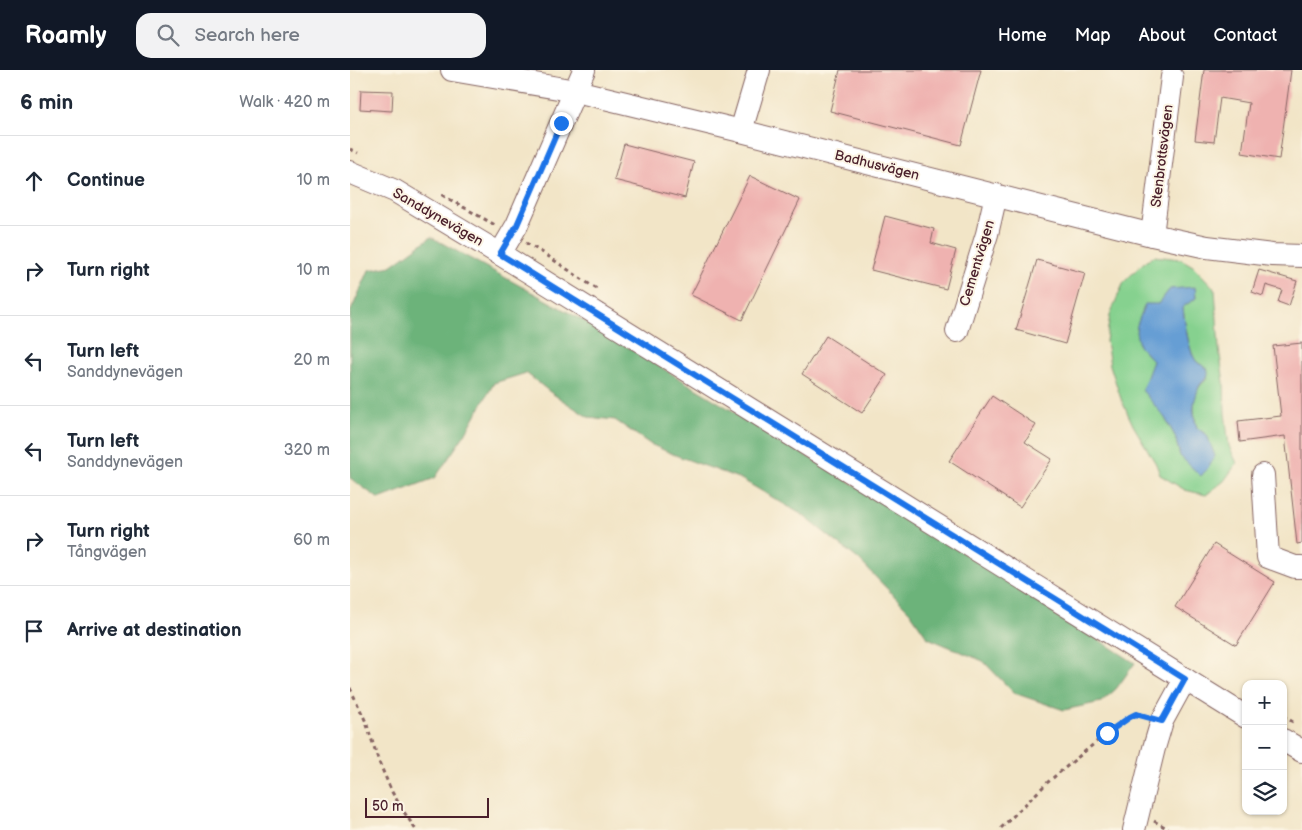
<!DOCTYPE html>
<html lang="en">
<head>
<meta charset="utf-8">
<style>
  :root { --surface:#fff; --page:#f2f2f3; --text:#1f2937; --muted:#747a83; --line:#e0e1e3; --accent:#111827 }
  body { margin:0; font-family:"Balsamiq Sans",sans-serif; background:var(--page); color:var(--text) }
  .controls { position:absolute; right:15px; bottom:15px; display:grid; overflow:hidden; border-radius:10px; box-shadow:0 1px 4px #0004 }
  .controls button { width:45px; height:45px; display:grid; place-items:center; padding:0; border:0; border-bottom:1px solid var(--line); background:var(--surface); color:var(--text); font:25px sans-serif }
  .scale { position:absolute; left:15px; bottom:12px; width:124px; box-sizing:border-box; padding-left:5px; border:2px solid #4a1f2b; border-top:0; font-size:14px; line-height:18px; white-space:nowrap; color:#4a1f2b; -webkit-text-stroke:4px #fcf5e5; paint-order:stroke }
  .stop { position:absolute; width:15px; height:15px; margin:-11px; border:4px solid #1a73e8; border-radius:50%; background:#fff }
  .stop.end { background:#1a73e8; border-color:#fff; box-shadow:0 1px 5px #0008 }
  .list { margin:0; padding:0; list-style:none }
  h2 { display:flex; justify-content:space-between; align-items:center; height:65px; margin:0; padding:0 20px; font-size:21px }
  h2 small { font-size:16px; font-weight:400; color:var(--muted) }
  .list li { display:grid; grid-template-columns:32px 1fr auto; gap:15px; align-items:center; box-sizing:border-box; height:90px; padding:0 20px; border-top:1px solid var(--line) }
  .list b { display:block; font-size:19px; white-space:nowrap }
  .list p { margin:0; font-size:16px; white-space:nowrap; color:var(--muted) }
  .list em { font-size:16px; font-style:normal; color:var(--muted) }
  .icon { flex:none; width:28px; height:28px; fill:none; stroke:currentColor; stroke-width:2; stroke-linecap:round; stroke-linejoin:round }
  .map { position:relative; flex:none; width:952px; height:760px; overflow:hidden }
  header { display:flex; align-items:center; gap:30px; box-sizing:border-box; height:70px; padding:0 25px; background:var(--accent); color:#fff }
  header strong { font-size:24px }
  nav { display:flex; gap:28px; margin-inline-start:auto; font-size:18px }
  .search { width:350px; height:45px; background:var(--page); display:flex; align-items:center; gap:12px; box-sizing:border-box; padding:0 18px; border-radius:15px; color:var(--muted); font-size:19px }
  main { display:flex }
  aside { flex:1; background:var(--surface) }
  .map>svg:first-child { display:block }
  .green { fill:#86d18f; stroke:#68785d; fill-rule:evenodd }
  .forest { fill:#6cb37a; stroke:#5b6952 }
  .water { fill:#669ed4; stroke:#585e80 }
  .building { fill:#efb2b0 }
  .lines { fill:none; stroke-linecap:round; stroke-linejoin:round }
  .minor-casing { stroke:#856462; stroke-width:24 }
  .path { stroke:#856462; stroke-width:3; stroke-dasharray:4 4; stroke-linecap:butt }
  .minor { stroke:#fff; stroke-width:22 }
  .route { stroke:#1a73e8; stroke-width:6 }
  .labels { text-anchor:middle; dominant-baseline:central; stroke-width:4; stroke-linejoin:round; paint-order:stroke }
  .street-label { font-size:14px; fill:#4a1f2b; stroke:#fcf5e5 }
</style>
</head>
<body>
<header>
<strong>Roamly</strong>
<div class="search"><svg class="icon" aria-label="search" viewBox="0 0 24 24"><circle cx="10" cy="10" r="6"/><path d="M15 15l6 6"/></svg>Search here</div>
<nav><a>Home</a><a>Map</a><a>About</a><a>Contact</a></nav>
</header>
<main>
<aside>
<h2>6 min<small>Walk · 420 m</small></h2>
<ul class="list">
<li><svg class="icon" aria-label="ahead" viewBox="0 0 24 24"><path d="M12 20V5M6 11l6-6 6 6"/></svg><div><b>Continue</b></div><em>10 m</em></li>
<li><svg class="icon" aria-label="right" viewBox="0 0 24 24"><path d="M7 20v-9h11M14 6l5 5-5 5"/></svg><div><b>Turn right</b></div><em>10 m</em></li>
<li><svg class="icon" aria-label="left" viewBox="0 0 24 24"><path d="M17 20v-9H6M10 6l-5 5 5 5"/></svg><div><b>Turn left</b><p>Sanddynevägen</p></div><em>20 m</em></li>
<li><svg class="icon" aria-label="left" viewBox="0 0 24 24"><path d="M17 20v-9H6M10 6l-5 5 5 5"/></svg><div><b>Turn left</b><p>Sanddynevägen</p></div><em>320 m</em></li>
<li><svg class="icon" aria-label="right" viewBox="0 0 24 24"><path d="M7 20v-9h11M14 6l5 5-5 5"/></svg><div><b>Turn right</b><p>Tångvägen</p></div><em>60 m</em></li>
<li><svg class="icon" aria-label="arrive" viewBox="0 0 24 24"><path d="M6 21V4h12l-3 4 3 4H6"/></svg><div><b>Arrive at destination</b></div></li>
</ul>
</aside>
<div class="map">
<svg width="952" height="760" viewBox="0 0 952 760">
  <rect width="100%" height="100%" fill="#fcf5e5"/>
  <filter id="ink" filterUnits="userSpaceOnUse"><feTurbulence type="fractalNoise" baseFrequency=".02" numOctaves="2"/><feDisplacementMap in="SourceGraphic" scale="10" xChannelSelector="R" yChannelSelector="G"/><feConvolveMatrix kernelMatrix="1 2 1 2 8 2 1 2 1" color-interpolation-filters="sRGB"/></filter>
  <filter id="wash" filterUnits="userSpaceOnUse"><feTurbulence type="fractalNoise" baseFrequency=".0096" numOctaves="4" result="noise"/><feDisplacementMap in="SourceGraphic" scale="20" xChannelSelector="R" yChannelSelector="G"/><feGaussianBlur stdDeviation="1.12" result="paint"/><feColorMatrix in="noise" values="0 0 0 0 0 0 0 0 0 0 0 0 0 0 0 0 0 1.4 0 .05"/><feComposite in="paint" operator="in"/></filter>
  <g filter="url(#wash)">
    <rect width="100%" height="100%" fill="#f2e5c7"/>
    <path class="green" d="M804,186L831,189L843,196L865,219L869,279L874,312L875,343L879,376L887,393L874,411L856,425L835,420L810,405L806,394L783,355L771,329L760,295L756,271L760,245L767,228L774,212L792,194ZM845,218L846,228L833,237C834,249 839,284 847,292C849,294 854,296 857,298V309C840,322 843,340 847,358L857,365L830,386L825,366L815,348L803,291L789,276L808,234L820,219Z"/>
    <path class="forest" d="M81,167L238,253L559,448L785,593L766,619L751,632L714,640L664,623L633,591L578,568L560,542L508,489L451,444L391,409L325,385L300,374L265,350L238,347L200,322L176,303L144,313L115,364L85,408L29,429L0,408V243L19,200L41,196Z"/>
    <path class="water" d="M845,217L846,228L833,237C834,249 839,284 847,292C849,294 854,296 857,298C860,309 856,307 850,315C848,318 847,323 846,326C842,337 844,347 847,358L857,365L865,386L857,399L851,406L830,386L825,366L815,348L792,320L803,291L789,276L786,262L787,255L795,234H808L820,219Z"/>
    <g id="blocks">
      <g class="building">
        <path d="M490,0H631L611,75L480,41Z"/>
        <path d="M854,0H941L929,89L892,83L899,33L870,28L864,72L845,70Z"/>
        <path d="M11,20L43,21L42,41L10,39Z"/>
        <path d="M274,74L344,92L335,128L264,110Z"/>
        <path d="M400,106L450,130L392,250L341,225Z"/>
        <path d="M535,146L584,159L581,173L606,180L596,219L521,200Z"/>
        <path d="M687,190L735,203L715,274L666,260Z"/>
        <path d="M909,200L947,211L939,236L928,232L932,220L916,215L913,226L902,222Z"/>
        <path d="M476,266L537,305L512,343L452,304Z"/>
        <path d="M952,273V473L947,474L935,366L890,372L888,351L931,346L923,276Z"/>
        <path d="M642,326L686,355L675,372L702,389L670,437L599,391Z"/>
        <path d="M864,474L925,512L886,575L825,537Z"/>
      </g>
    </g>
  </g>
  <g filter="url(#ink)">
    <use href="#blocks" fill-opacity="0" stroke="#856462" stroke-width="1"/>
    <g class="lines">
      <defs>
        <g id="minor">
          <path d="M102,0L226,21L391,61L802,165L857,177L922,185L952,186"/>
          <path d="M391,61L409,0"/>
          <path d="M0,102L45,121L150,184L896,647"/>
          <path d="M802,165L822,7"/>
          <path d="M150,184L167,155L234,0"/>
          <path d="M607,261L637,164L646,125"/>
          <path d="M913,405L918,487L945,497H952"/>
          <path d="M933,670L952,681"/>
          <path d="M784,760L804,678L812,651L835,609"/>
        </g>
      </defs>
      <use href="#minor" class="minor-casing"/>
      <g class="path">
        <path d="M0,79L8,83"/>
        <path d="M92,125L145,155"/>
        <path d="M176,173L195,184L248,220"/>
        <path d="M0,618L16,652L29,692L42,722L52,739L66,760"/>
        <path d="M933,646L943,652"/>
        <path d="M804,751L820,760"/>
        <path d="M651,758L698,712L757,663L780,647L787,644L796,647"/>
      </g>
      <use href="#minor" class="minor"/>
    </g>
  </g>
  <g class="lines" filter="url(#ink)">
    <path class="route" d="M211,53L167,155L150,184L835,609L812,651L786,644L780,647L757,663"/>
  </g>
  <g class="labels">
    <g class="street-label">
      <text transform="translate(812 86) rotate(-83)">Stenbrottsvägen</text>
      <text transform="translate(527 95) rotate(14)">Badhusvägen</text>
      <text transform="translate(88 147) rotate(30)">Sanddynevägen</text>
      <text transform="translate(627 193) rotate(-73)">Cementvägen</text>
    </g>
  </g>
</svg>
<div class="controls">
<button>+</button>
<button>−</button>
<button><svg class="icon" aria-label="layers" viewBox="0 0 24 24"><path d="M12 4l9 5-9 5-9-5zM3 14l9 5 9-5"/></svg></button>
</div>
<div class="scale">50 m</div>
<div class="stop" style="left:757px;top:663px"></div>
<div class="stop end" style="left:211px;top:53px"></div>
</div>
</main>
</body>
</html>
